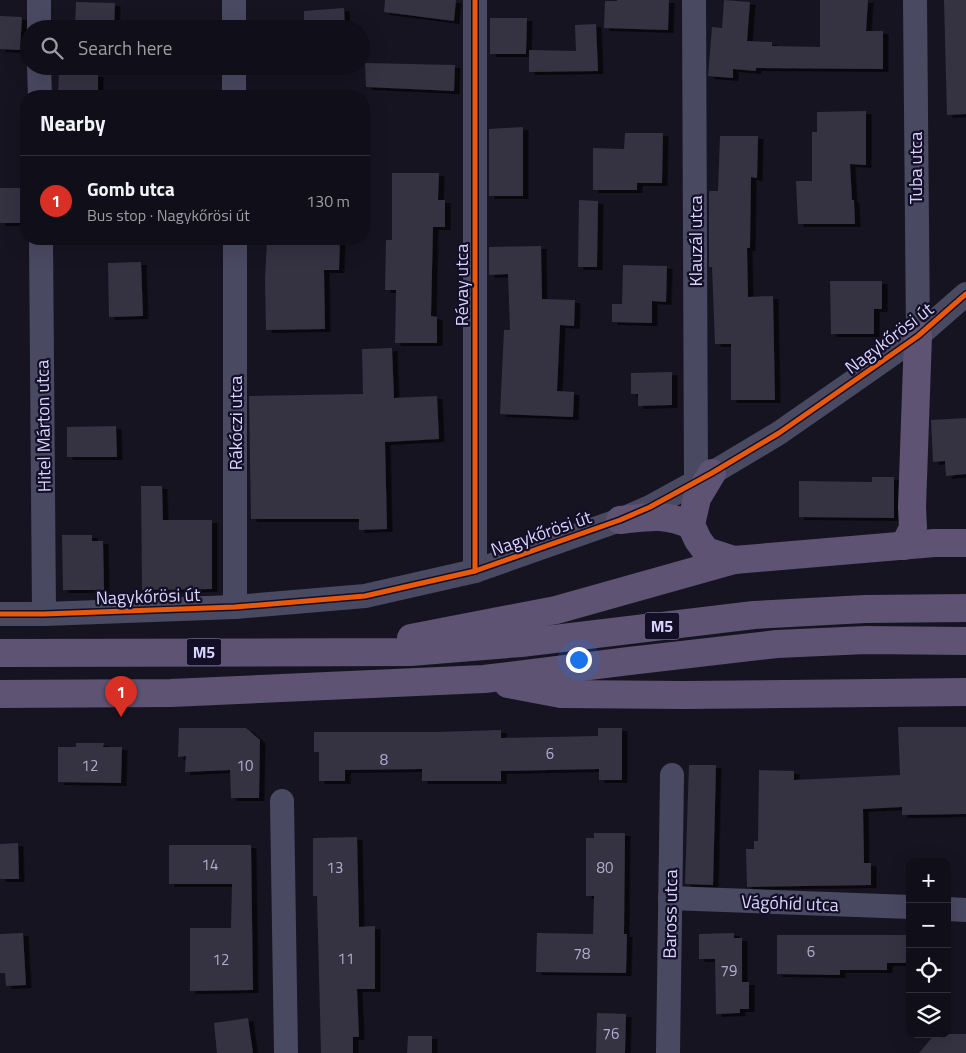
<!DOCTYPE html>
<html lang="en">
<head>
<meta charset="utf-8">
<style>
  :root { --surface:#100f19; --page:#1e1d26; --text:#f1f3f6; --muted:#9c9ca2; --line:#302f38; --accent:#d93025 }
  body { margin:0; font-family:"Titillium Web",sans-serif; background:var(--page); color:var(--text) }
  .controls { position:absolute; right:15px; bottom:15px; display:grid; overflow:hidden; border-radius:10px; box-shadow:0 5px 20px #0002 }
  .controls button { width:45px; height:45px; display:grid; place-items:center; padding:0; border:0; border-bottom:1px solid var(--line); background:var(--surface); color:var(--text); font:25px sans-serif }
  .you { position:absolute; left:578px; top:659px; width:18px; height:18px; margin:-12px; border:4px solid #fff; border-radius:50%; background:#1a73e8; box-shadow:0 0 0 8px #1a73e833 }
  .badge { display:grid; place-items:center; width:32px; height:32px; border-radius:50%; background:var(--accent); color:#fff; font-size:16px; font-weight:700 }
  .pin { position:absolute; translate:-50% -41px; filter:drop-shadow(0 1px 2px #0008) }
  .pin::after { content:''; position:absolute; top:26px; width:18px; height:15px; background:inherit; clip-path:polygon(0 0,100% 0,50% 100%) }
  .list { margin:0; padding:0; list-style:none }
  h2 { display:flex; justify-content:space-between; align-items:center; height:65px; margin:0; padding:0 20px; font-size:21px }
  h2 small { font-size:16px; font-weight:400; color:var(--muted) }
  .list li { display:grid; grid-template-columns:32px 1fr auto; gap:15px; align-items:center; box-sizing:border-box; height:90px; padding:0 20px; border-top:1px solid var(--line) }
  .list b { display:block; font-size:19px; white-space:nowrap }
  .list p { margin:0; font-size:16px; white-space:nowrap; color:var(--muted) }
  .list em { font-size:16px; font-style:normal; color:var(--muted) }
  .icon { flex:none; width:28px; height:28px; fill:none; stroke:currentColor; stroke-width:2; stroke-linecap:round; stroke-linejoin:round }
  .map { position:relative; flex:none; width:966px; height:1053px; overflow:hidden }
  .search { position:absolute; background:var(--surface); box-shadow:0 5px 20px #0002; left:20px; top:20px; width:350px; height:55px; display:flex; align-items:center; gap:12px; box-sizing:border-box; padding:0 18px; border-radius:28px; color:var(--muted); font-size:19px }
  .panel { position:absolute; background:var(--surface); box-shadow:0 5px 20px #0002; left:20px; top:90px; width:350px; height:155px; border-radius:20px }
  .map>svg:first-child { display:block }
  .building { fill:#343243; filter:url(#shadow) }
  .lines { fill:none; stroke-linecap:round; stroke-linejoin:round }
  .minor { stroke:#4a4962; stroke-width:24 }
  .major { stroke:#5e5373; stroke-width:28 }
  .cycleway-casing { stroke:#130f26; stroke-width:8 }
  .cycleway { stroke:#e8590c; stroke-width:5 }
  .labels { text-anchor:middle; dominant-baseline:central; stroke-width:4.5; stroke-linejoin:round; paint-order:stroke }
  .number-label { font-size:15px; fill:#b0acd0 }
  .shield { fill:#130f26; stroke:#9e99be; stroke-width:1 }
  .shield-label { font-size:16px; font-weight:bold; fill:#d9d4ff }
  .street-label { font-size:18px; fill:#d9d4ff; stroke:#130f26 }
</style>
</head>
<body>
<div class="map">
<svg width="966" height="1053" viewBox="0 0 966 1053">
  <defs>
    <filter id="shadow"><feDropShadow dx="5.5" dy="3" stdDeviation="0" flood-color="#0009"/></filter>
  </defs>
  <rect width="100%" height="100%" fill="#161421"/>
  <g class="building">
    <path d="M385,0H456L454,21L384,12Z"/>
    <path d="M617,0H669L668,30L604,28L605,1H617Z"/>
    <path d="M724,0L750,2L747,41L772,42V46L820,47V0H868L866,31H883V69L756,68V71L733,69V78L708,76L712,27L722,28Z"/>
    <path d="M944,0H966V114L947,115Z"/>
    <path d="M76,2L115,3L114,29H75Z"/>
    <path d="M344,8L345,29H304V11Z"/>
    <path d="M0,16L22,17L20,50L0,49Z"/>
    <path d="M490,18H527L526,54H490Z"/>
    <path d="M596,24L598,71L529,72V50L576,51L575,25Z"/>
    <path d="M365,63L455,65L454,91L366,87Z"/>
    <path d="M59,73L98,74V96H58Z"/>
    <path d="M866,111V165L850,164L852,200H854L855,224H798L796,181H812V132H817V112Z"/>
    <path d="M523,127V196H489V129Z"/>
    <path d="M625,133H663L662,183H637V190H593V148L624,149Z"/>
    <path d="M720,136H758L757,178L751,177L750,248H747L748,297L773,296L775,400H731V344H715L712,267H709V191H718Z"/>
    <path d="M392,173H439L438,200H445V227H433L431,316L437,317V343H395L396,290H385L386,240H392Z"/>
    <path d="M0,188H22L21,223H0Z"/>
    <path d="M579,200L598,201L597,267H578Z"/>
    <path d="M267,239H340L339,270H324L325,329L266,330L265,281Z"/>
    <path d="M541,246L542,299L575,300L574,326L560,325L557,391L574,392L573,417L500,414L504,330H510L508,274L489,275V247Z"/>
    <path d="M141,262L143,316L109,317L108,263Z"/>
    <path d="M623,265L667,266L666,302L652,301V323L612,322V304H622Z"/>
    <path d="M830,281H882V309H874V334H831Z"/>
    <path d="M392,348L394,398L437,396L439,439L385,442L387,529L359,530V519H251L249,396L363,394L362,349Z"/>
    <path d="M672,372V405L638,406V394H631V373Z"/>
    <path d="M966,418V474L946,476L945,461L933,462L931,420Z"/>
    <path d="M116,426L117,457H67V427Z"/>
    <path d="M872,477H894V518L799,517V481L872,482Z"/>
    <path d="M141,486H162L163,520H212V589L142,590Z"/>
    <path d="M62,535H92V541H103L104,590H63Z"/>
    <path d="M898,727H966V814L902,815V807L863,809L864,863H871V885L747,887L746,849H754V841H758L759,770L794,771V780L900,775Z"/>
    <path d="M179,728H246L260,740L259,798H231L230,770L185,772L186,756L178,757Z"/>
    <path d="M598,728H622V780H599V769L501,771V781H422V769L345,770V781H319V752H314V732H436L501,730V738L598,736Z"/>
    <path d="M76,743H104L103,747H122L121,783L58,782V747H76Z"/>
    <path d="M689,765H716L713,885L685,884Z"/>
    <path d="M594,833H625L624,934H627L626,973L536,972L537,933L593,934L594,896H586V838H594Z"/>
    <path d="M357,837L359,927L375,926V989H357L359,1037H353V1053H321L317,896H313V838Z"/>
    <path d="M18,843L19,879H0V844Z"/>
    <path d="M169,845H251L253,990L190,991V928H231L232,884H169Z"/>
    <path d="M23,933L26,985L6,986L5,973H0V934Z"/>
    <path d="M734,933V938H742V982H749V1009H740V1013L716,1014L715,959H699V934Z"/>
    <path d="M777,935H910V963H887V970H840V975L777,974Z"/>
    <path d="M597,1013L626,1014L625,1053H596Z"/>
    <path d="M248,1018L253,1053H217L214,1023Z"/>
    <path d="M935,1034H966V1053H919Z"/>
    <path d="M408,1036H432V1053H407Z"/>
  </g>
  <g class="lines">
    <g class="minor">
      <path d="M39,0V29"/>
      <path d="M234,0V29"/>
      <path d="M475,0V571"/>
      <path d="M694,0L696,482"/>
      <path d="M915,0L918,336"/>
      <path d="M39,66L40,96"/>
      <path d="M234,66V96"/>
      <path d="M41,239L44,614"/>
      <path d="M235,239V607"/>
      <path d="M0,614H44L235,607L365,596L475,571L620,520L650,507L712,473L779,433L861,376L918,336L966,294"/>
      <path d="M282,801L286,1053"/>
      <path d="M670,898L910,907"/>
      <path d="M947,909L966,910"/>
      <path d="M668,1053L672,775"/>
    </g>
    <g class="major">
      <path d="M712,473L697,498L691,525L698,540L706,551L734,560"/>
      <path d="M620,520C648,517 663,513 691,525"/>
      <path d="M904,546L913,528L912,507L918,336"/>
      <path d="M411,638L556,610L734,560L934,543H966"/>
      <path d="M0,653L410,652L521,643L754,615L865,609L966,608"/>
      <path d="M508,684L561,694L684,695L966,692"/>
      <path d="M0,694L171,693L484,679L629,661L777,644L866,640L966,641"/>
    </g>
    <defs>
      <g id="cycleway">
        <path d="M475,0V571"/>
        <path d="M0,614H44L235,607L365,596L475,571L620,520L650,507L712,473L779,433L861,376L918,336L966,294"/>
      </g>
    </defs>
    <use href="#cycleway" class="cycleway-casing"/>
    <use href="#cycleway" class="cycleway"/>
  </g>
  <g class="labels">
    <g class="number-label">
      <text x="550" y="753">6</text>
      <text x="384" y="759">8</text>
      <text x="90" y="765">12</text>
      <text x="245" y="765">10</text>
      <text x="210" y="864">14</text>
      <text x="335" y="867">13</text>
      <text x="605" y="867">80</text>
      <text x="811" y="951">6</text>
      <text x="582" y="953">78</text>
      <text x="346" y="958">11</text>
      <text x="221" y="959">12</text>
      <text x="729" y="970">79</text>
      <text x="611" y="1033">76</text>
    </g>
    <g class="shield">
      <rect x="644.5" y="612.5" width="35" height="27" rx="4"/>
      <rect x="186.5" y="638.5" width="35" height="27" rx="4"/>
    </g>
    <g class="shield-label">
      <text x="662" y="626">M5</text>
      <text x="204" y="652">M5</text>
    </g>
    <g class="street-label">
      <text transform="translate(915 168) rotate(-90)">Tuba utca</text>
      <text transform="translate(695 241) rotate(-90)">Klauzál utca</text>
      <text transform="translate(461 285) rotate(-90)">Révay utca</text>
      <text transform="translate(889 338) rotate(-37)">Nagykőrösi út</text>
      <text transform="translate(235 423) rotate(-90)">Rákóczi utca</text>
      <text transform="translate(43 426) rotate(-91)">Hitel Márton utca</text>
      <text transform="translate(541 533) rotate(-19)">Nagykőrösi út</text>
      <text transform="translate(148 596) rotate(-2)">Nagykőrösi út</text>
      <text transform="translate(790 903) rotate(2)">Vágóhíd utca</text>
      <text transform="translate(670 914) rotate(-89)">Baross utca</text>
    </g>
  </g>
</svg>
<div class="controls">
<button>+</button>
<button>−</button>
<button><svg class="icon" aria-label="locate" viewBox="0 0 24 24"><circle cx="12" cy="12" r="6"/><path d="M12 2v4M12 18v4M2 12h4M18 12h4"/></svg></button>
<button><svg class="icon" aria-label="layers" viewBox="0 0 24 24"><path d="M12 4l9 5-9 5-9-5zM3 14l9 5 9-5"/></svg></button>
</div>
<div class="you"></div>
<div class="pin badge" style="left:121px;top:717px">1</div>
<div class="search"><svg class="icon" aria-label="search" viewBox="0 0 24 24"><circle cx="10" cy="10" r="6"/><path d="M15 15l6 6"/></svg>Search here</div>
<section class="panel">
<h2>Nearby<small></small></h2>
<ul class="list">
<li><span class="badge">1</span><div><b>Gomb utca</b><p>Bus stop · Nagykőrösi út</p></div><em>130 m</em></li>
</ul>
</section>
</div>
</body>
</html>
